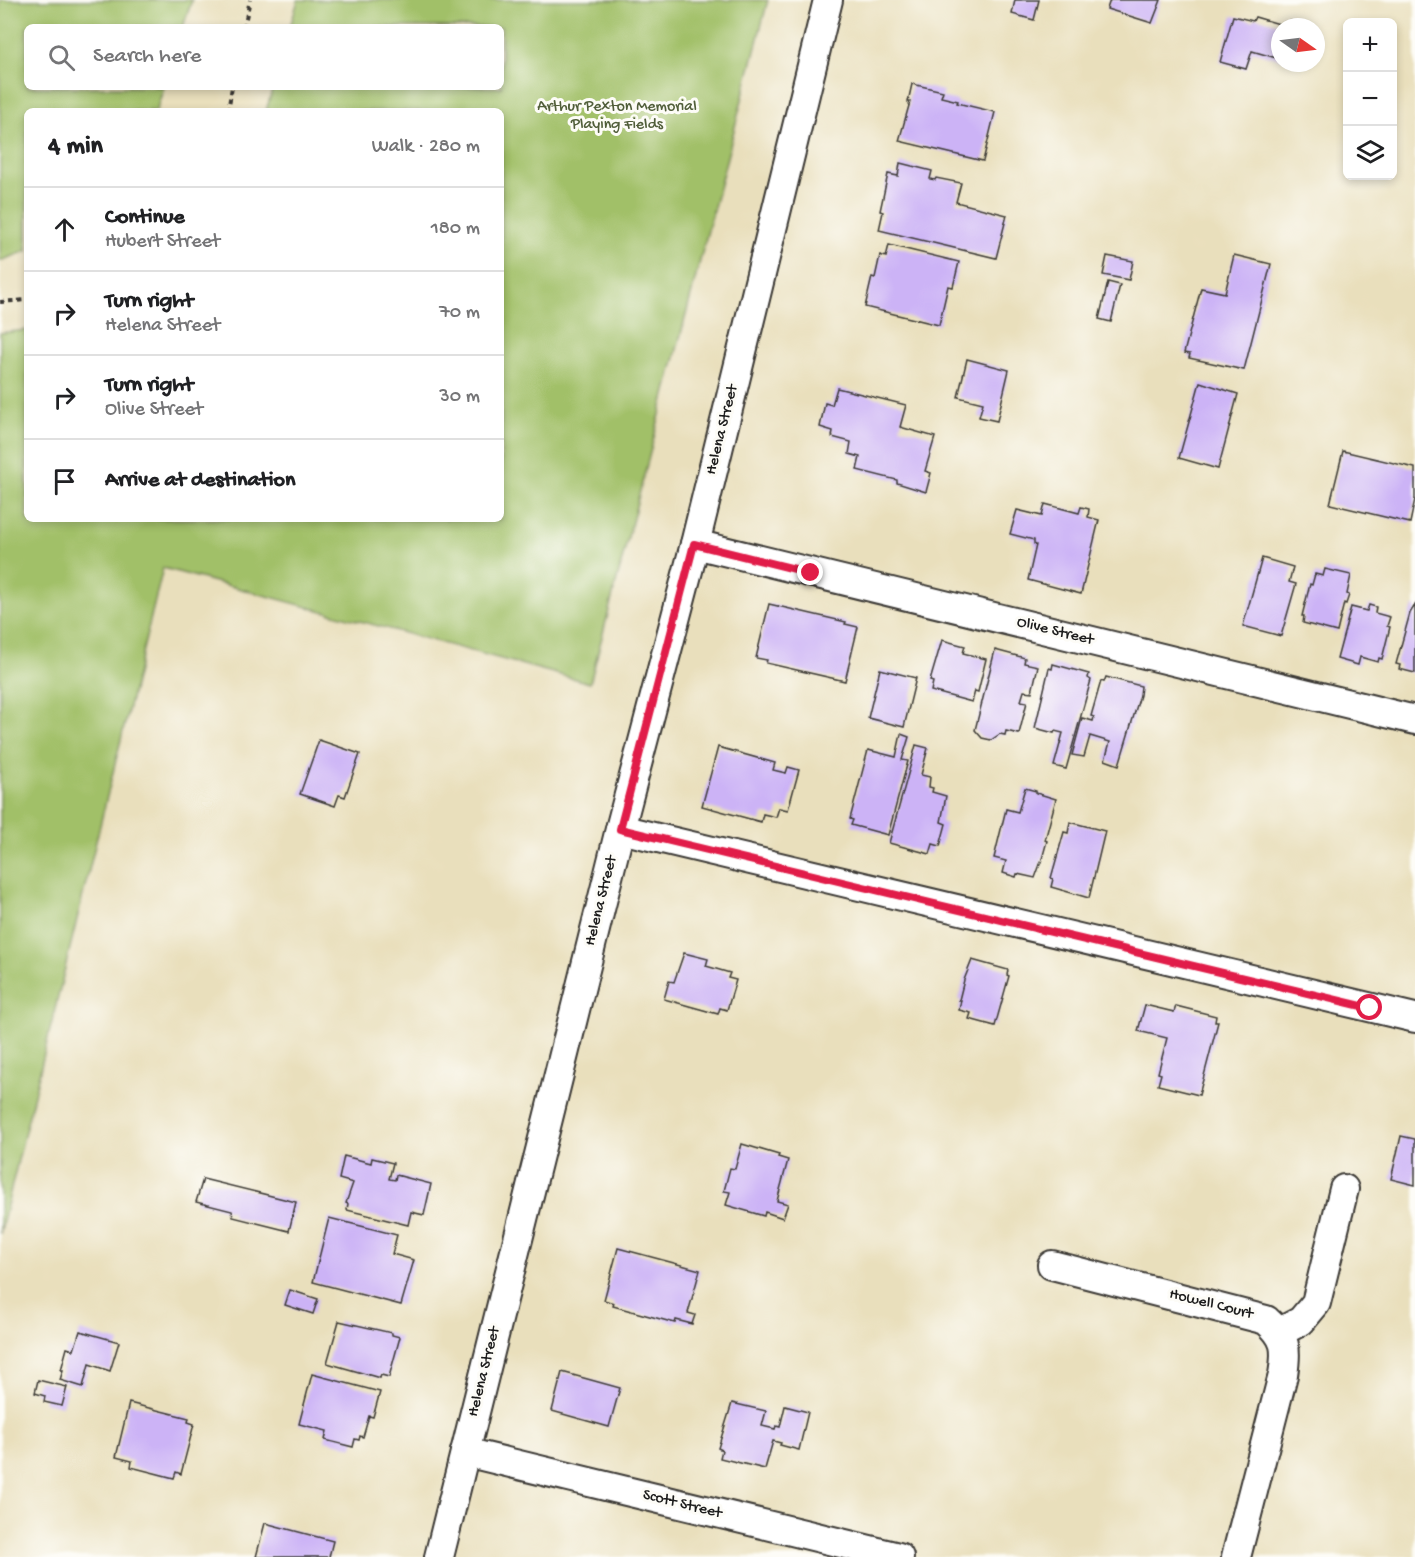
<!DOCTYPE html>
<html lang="en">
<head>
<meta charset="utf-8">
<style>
  :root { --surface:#fff; --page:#f2f2f2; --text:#202124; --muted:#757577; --line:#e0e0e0 }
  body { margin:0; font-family:"Gochi Hand",sans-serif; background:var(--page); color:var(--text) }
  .controls { position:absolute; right:18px; top:18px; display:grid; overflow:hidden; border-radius:9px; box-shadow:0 3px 9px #0003 }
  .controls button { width:54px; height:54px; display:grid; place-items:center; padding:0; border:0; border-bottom:2px solid var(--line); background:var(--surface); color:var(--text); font:30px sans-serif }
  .compass { position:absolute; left:1271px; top:18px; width:54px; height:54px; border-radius:50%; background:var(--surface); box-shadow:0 3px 9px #0003; rotate:104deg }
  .stop { position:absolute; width:18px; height:18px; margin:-14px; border:4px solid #e11d48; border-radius:50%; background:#fff }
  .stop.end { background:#e11d48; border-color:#fff; box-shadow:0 2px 6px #0008 }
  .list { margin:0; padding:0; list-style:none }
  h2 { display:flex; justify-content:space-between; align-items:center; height:78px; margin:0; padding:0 24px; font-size:26px }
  h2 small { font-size:20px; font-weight:400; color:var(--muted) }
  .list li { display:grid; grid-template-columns:39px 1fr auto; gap:18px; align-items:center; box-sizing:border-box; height:84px; padding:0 24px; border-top:2px solid var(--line) }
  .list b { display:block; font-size:22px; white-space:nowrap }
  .list p { margin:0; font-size:20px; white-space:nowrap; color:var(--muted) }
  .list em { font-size:20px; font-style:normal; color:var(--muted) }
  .icon { flex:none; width:33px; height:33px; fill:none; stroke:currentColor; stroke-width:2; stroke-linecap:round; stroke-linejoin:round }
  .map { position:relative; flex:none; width:1415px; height:1557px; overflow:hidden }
  .search { position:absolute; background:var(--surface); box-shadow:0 3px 9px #0003; left:24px; top:24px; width:480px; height:66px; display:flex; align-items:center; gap:15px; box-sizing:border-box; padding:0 21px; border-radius:9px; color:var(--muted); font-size:22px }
  .panel { position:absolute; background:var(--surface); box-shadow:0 3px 9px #0003; left:24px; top:108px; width:480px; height:414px; border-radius:9px }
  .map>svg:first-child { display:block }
  .green { fill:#a1c068; stroke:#5e6e42; stroke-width:1.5 }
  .building { fill:#ccb3f6 }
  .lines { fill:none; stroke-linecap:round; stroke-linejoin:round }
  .street-casing { stroke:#3b3934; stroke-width:32 }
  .path { stroke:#3b3934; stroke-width:4; stroke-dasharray:4.5 4.5; stroke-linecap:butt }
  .street { stroke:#fff; stroke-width:28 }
  .route { stroke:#e11d48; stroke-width:8 }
  .labels { text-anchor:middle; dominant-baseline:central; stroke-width:6; stroke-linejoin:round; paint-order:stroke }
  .park-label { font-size:16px; fill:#515e3a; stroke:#fdfcf7 }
  .street-label { font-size:16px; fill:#1c1c1c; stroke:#fdfcf7 }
</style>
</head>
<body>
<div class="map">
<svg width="1415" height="1557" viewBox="0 0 1415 1557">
  <rect width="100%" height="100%" fill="#fdfcf7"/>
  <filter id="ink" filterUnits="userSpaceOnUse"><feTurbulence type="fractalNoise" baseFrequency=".0167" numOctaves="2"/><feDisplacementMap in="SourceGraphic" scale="12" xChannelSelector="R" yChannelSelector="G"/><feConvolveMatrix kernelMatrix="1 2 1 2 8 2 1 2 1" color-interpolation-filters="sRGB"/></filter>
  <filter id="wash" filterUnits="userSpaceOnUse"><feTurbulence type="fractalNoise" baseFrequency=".008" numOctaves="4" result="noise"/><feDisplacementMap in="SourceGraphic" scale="24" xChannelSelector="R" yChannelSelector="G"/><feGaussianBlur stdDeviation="1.35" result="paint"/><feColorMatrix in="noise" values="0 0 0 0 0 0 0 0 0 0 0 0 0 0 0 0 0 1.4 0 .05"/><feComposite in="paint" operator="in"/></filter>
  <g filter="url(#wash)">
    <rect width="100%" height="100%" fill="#e9dfbc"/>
    <g class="green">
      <path d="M0,0H192L183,27H27V87H164L156,111H27V251L0,261Z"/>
      <path d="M298,0H768L590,683L163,568L0,1234V333L27,330V519H501V111H266L273,87H501V27H290Z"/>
    </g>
    <g id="blocks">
      <g class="building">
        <path d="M1015,0H1039L1034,20L1012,14Z"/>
        <path d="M1110,0H1161L1152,23L1107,9Z"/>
        <path d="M1233,16L1253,21L1255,17L1286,26L1280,27V59L1252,51L1246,69L1220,62Z"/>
        <path d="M1290,21L1309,26V27H1288Z"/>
        <path d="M912,84L943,91L941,97L958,101L957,103L995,112L983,161L899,141L910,102H908Z"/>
        <path d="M900,163L932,171L930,179L935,180L936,178L961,183L956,202L1007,215L996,258L879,230L883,212L880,211L888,174L898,176Z"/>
        <path d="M889,245L959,262L953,287L948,286L939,325L865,307L872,277L875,278L880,255L886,257Z"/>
        <path d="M1234,255L1271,264L1244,370L1189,358L1190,354L1184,353L1201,288L1225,293Z"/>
        <path d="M1107,256L1133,261L1129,280L1103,275Z"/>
        <path d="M1108,282L1120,285L1111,322L1099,319Z"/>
        <path d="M967,359L1009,370L997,421L979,417L983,403L958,397Z"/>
        <path d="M1200,382L1238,394L1218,469L1179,458Z"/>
        <path d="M837,388L906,405L900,427L935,437L925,471L931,473L926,492L897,483V480L857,470L860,457L849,454L851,442L832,437L833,431L820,427L825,403L832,405Z"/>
        <path d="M1343,451L1415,468V499L1410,523L1330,504Z"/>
        <path d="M1045,504L1079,513L1081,507L1089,509L1088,517L1099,520L1081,594L1028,580L1036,545L1034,544V540L1010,534L1017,510L1042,516Z"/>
        <path d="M1262,558L1293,567L1289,582L1296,584L1281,636L1243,626Z"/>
        <path d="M1325,569L1351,575L1347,594L1349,595L1346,604L1344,603L1337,632L1303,623L1304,616H1302L1310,584L1312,585L1315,574L1323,576Z"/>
        <path d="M769,604L846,622L845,624L858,627L845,681L766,663L767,660L756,658Z"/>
        <path d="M1369,605L1376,607L1375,613L1390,617L1387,626L1390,627L1382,659L1379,658L1378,662L1360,657L1358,665L1337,659L1351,607L1367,611Z"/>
        <path d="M1415,605V673L1399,669L1400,665L1396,664L1410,613Z"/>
        <path d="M942,640L965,646L963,653L986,659L978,692L975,691L972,702L931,691L933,682L930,681Z"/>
        <path d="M995,650L1025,658L1024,663L1038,666L1032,692L1024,691L1021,701L1027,702L1019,734L1006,731L1005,735L1000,734L991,740L982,738L975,730Z"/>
        <path d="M1053,664L1089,674L1088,678L1091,680L1066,769L1054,766L1063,733L1055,731L1054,733L1035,728L1049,668L1052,669Z"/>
        <path d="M880,669L916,678L904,727L868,718Z"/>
        <path d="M1106,677L1141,686L1140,695L1119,765L1105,760L1110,742L1090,736L1084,757L1072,755L1082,718L1093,721L1094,717L1091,716L1101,681L1104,682Z"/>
        <path d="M901,734L909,737L902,760L908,761L888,835L851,825L853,820L850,819L868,750L896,757Z"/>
        <path d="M319,740L360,754L345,797L339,795L335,806L300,794Z"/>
        <path d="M916,745L928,748L921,775L930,777L929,787L933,788L932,792L946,796L941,822L946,824L940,846L933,844L930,854L889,843Z"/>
        <path d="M718,747L775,763L773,770L786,773L788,767L799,770L788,810L779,808L776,817L763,814L761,822L702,806Z"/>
        <path d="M1025,788L1036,791V793L1056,799L1045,840L1047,841L1042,859L1035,878L1017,874L1016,877L1003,873L1006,861L994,858L1006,809L1018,812Z"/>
        <path d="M1070,822L1105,831L1089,898L1051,887L1053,879L1051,878L1064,832L1068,833Z"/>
        <path d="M684,953L708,959L706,966L730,973L728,978L736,980L727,1010L720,1008L718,1014L664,999L669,981L674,982Z"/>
        <path d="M972,960L1008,970L1007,975L1009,976L995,1026L969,1019L971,1013L959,1010L961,1000H959L964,980Z"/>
        <path d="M1145,1005L1174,1012L1176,1006L1216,1016L1215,1022H1218L1199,1095L1158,1085L1161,1074L1158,1073L1167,1038L1138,1031Z"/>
        <path d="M1401,1136L1415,1139V1185L1391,1179Z"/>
        <path d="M742,1144L779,1155L778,1157L788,1160L777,1201L788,1204L783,1218L765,1212L764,1216L726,1205L730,1192L724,1191L730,1168L735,1169Z"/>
        <path d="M344,1156L371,1163L372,1158L393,1163L389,1179L395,1180L396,1175L431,1184L424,1215L411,1212L408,1225L347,1210L348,1204L346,1203L353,1183L339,1179Z"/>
        <path d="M203,1179L296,1202L289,1231L233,1217L232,1211L196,1202Z"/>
        <path d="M329,1218L397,1235L392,1254L414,1260L401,1305L313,1282Z"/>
        <path d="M618,1248L700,1270L688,1313L695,1315L692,1324L676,1320L675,1323L613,1306L614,1303L604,1300Z"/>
        <path d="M290,1290L318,1299L313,1314L285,1305Z"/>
        <path d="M339,1321L392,1333V1335L400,1337L389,1377L381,1375L380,1378L327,1363Z"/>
        <path d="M80,1331L119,1342L110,1371L89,1364L83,1387L60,1380L63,1370H61L67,1348L74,1350Z"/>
        <path d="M562,1372L620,1388L609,1427L552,1411Z"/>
        <path d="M312,1374L380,1392L373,1417L369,1416L363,1437L360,1436L359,1440L355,1439L353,1447L325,1440L327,1431L299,1424Z"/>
        <path d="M38,1380L67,1387L62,1406L44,1402L45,1396L35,1393Z"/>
        <path d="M129,1403L189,1418L188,1422L194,1424L181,1474L176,1472L174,1478L131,1467L132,1461L116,1457Z"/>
        <path d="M732,1403L766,1411L762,1426L775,1429L776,1426L780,1427L785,1406L808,1412L799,1450L780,1445L781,1443L773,1441L765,1469L720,1458L722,1450L718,1448Z"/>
        <path d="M265,1523L333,1541L329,1557H256Z"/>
      </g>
    </g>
  </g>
  <g filter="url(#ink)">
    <use href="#blocks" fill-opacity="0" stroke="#3b3934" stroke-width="1.5"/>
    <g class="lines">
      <defs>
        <g id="street">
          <path d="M695,544L1415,720"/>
          <path d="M620,829L1415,1018"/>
          <path d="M1052,1265L1266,1320C1287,1338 1287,1349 1283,1375L1236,1557"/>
          <path d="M1280,1332L1301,1321L1316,1303L1344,1189"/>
          <path d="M465,1452L899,1557"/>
          <path d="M439,1557L620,829L695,544L828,0"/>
        </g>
      </defs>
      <use href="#street" class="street-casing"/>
      <g class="path">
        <path d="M244,27L250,0"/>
        <path d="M228,111L232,87"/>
        <path d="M0,302L27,300"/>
      </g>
      <use href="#street" class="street"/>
    </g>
  </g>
  <g class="lines" filter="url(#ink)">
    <path class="route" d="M811,573L694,544L620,829L1370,1008"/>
  </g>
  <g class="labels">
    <g class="park-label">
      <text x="617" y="107">Arthur Pexton Memorial<tspan x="617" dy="18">Playing Fields</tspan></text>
    </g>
    <g class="street-label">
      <text transform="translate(723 430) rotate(-76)">Helena Street</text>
      <text transform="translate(1055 632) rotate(14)">Olive Street</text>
      <text transform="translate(602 901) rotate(-76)">Helena Street</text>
      <text transform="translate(1211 1305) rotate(14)">Howell Court</text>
      <text transform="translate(485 1372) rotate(-76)">Helena Street</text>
      <text transform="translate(682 1505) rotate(14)">Scott Street</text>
    </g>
  </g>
</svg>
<div class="controls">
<button>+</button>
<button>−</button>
<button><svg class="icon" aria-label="layers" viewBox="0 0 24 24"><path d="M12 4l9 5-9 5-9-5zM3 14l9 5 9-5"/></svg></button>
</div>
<svg class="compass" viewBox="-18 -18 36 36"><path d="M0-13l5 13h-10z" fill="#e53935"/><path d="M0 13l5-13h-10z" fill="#757577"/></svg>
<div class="stop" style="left:1370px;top:1008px"></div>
<div class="stop end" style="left:811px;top:573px"></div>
<div class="search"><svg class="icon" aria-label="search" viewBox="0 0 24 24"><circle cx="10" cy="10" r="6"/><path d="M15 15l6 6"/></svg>Search here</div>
<section class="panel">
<h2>4 min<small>Walk · 280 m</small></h2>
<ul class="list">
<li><svg class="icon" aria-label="ahead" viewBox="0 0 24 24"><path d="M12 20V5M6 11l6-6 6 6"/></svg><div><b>Continue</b><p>Hubert Street</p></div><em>180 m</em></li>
<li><svg class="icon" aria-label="right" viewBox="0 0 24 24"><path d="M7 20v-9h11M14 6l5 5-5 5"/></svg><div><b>Turn right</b><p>Helena Street</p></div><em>70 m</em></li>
<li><svg class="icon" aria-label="right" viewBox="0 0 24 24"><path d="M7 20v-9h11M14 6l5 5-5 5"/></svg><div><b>Turn right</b><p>Olive Street</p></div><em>30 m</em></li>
<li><svg class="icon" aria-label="arrive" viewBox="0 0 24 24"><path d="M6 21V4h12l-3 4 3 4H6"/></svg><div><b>Arrive at destination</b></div></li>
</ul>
</section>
</div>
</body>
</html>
